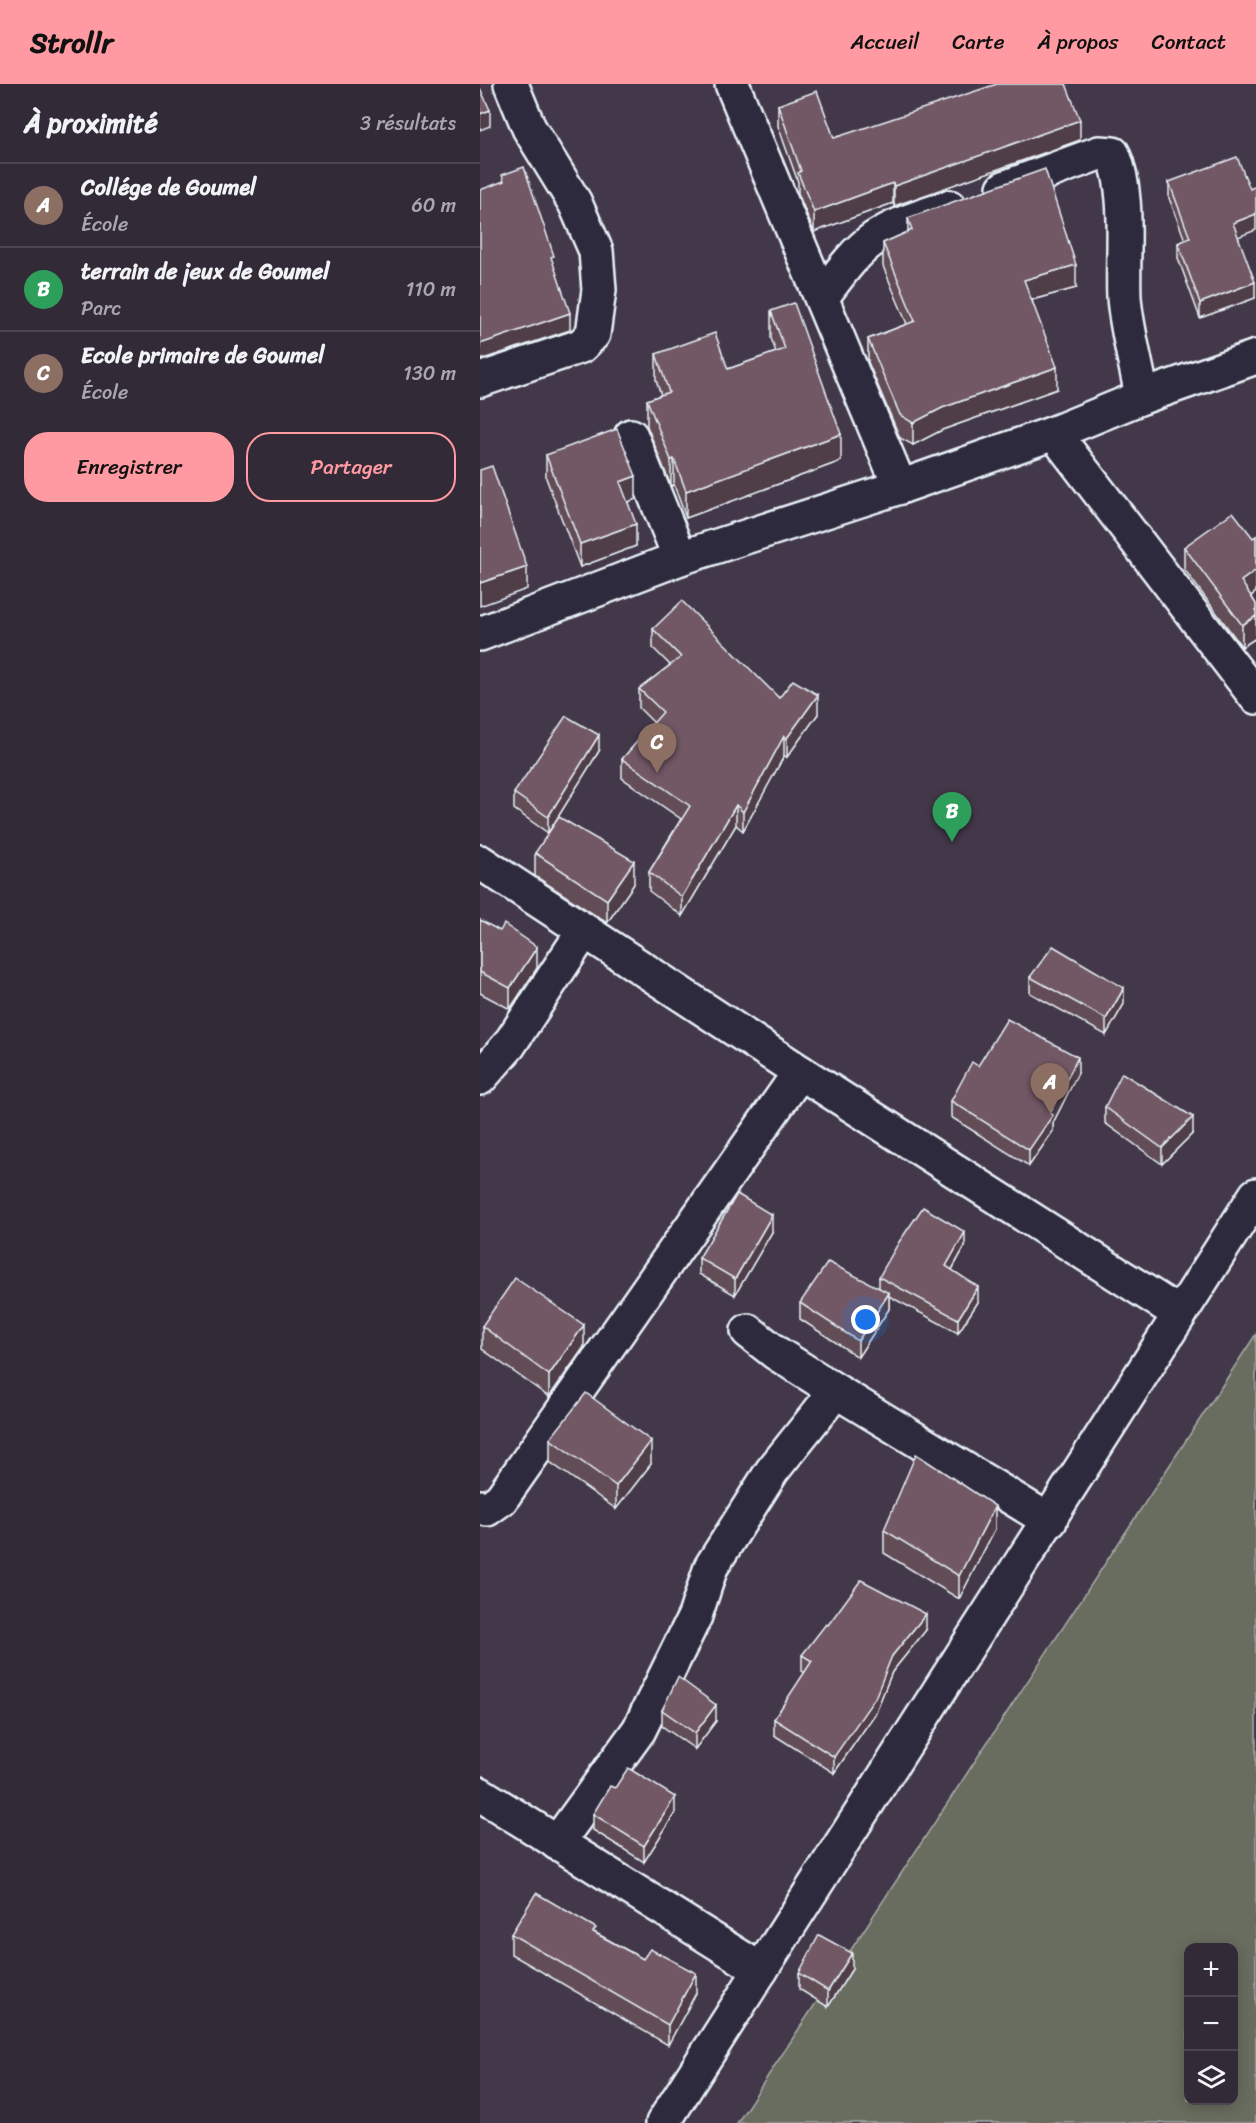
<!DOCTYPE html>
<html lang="fr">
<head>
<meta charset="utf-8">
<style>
  :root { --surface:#322a37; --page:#3a323f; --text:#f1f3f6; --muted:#a8a7ad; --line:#4d4652; --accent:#ff9aa2 }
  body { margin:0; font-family:Sriracha,sans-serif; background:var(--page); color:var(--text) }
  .controls { position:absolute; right:18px; bottom:18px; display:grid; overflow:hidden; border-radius:12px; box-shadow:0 3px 15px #0003 }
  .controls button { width:54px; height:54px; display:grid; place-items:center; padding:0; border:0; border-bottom:2px solid var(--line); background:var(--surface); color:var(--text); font:30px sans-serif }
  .you { position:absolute; left:386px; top:1236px; width:21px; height:21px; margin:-15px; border:4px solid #fff; border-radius:50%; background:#1a73e8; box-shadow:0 0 0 9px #1a73e833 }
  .badge { display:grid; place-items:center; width:39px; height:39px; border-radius:50%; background:var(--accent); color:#fff; font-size:20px; font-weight:700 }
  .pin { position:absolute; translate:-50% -50px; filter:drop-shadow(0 2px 3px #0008) }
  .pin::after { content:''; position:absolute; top:32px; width:21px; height:18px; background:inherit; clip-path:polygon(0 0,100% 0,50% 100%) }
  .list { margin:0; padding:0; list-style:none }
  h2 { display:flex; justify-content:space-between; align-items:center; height:78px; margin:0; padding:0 24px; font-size:26px }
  h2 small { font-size:20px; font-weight:400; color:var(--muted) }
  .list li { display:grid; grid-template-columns:39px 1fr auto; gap:18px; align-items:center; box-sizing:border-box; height:84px; padding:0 24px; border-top:2px solid var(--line) }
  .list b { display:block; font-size:22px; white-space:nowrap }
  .list p { margin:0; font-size:20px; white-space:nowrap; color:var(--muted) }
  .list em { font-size:20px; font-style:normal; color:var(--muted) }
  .actions { display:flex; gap:12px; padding:18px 24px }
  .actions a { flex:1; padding:14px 0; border:2px solid var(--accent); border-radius:24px; text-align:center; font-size:21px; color:var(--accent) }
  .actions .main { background:var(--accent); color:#111 }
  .icon { flex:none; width:33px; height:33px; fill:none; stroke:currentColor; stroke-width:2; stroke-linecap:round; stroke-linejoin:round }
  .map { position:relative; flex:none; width:776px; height:2039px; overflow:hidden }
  header { display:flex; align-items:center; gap:36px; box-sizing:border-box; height:84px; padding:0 30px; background:var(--accent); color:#111 }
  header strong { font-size:28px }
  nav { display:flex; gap:33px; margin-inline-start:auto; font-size:21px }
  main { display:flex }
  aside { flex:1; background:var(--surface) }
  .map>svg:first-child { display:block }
  .green { fill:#686d5f; stroke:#a8afac; stroke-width:1.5; fill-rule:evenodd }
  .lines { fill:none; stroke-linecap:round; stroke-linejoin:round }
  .minor-casing { stroke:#e8f1f8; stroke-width:38 }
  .minor { stroke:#2f2a3d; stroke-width:33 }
  .wall { fill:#624d57; stroke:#e8f1f8; stroke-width:1.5 }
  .shaded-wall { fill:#503e47; stroke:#e8f1f8; stroke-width:1.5 }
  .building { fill:#725965; stroke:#e8f1f8; stroke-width:1.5 }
</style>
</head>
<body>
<header>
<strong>Strollr</strong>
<nav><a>Accueil</a><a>Carte</a><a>À propos</a><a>Contact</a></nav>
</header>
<main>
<aside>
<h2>À proximité<small>3 résultats</small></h2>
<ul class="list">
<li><span class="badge" style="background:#8d6e63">A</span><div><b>Collége de Goumel</b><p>École</p></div><em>60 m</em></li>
<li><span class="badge" style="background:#2e9e5b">B</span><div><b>terrain de jeux de Goumel</b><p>Parc</p></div><em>110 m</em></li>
<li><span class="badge" style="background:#8d6e63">C</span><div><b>Ecole primaire de Goumel</b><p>École</p></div><em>130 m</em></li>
</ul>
<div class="actions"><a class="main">Enregistrer</a><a>Partager</a></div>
</aside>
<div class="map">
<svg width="776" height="2039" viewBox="0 0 776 2039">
  <rect width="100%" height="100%" fill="#433849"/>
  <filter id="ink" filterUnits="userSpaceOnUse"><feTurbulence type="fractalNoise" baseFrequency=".0167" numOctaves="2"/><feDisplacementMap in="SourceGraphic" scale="12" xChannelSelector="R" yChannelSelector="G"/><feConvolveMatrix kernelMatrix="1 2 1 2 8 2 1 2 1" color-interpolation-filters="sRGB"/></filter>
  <g filter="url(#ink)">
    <path class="green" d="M776,1250V2039H257ZM708,1864H754V2016H708Z"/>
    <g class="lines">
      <defs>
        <g id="minor">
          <path d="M252,0L420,403"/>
          <path d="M524,104L619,69L633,70C650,109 642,170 644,213C646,244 657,282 662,313"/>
          <path d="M342,213C358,192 373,169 395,154C418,139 444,132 469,123"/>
          <path d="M0,296L101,262L113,250L119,206L116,167L95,119L49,44L31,0"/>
          <path d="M574,349L776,613"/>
          <path d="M151,352L200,474"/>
          <path d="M0,550L200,474L420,403L574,349L662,313L776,273"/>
          <path d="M0,778L320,988L700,1230"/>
          <path d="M0,994L29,961L104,847"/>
          <path d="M268,1247L296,1269L356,1307L570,1437"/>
          <path d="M0,1423L7,1425L21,1415L320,988"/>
          <path d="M0,1710L281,1886"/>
          <path d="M77,1759L159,1646L215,1532L231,1483L292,1387L356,1307"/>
          <path d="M183,2039L776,1111"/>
        </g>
      </defs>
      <use href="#minor" class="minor-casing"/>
      <use href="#minor" class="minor"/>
    </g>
    <g class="wall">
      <path d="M298,21L354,54L600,56L414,122L413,119L334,148L318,109V98L298,42Z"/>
      <path d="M689,98L758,153L775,214L720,234L698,174V159L705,156L689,114Z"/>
      <path d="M428,134L596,204L552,216L577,305L462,346L433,361L420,354L388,278V255L427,240L403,182V159L428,148Z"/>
      <path d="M291,227L361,377L206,434L194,401L191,402L167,342V316L181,311L176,296V270L248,285L296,268L291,254Z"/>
      <path d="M66,371L156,415L148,418L156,462L100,483L66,394Z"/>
      <path d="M776,452V508L771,512L776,520V554L762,563L704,485V463L773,454Z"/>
      <path d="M173,545L299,614L338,630L307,673L304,672L263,747L256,741L202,832L169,807V788L201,735L142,694V675L174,639L159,624V605L190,581L173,564Z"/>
      <path d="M119,667L68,749L34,725V709Z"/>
      <path d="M55,769L154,800L127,839L55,792Z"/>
      <path d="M0,836L57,884L30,925L0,909Z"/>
      <path d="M550,893L644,920L626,951L550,909Z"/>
      <path d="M498,982L598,989L573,1039V1047L549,1082L471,1033V1017Z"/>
      <path d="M625,1023L713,1049L682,1080L625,1039Z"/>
      <path d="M292,1148L255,1211L219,1190V1174Z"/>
      <path d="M485,1162L472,1186L498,1218L478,1249L409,1212V1225L378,1273L320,1235V1219L399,1204V1193Z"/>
      <path d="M2,1242L104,1263L69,1313L2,1265Z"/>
      <path d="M70,1355L171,1380L136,1425L70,1378Z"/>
      <path d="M515,1445L479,1515L404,1469V1446Z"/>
      <path d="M348,1541L446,1546L412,1588L395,1630L354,1689L294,1651V1635L325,1589L322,1587V1571Z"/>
      <path d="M182,1626L236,1637L215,1665L182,1642Z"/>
      <path d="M135,1704L195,1729L164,1778L113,1746V1730Z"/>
      <path d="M116,1849L163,1875L216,1909L188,1961L31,1870V1850Z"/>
      <path d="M372,1885L348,1923L319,1905V1889Z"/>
    </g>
    <g class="shaded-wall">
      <path d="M10,26V42L0,46V30Z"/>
      <path d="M600,36V56L414,122V102Z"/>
      <path d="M413,99V119L334,148V128Z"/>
      <path d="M776,130V146L753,155V139Z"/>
      <path d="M596,181V204L544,218V196Z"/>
      <path d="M775,198V214L720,234V219Z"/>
      <path d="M90,229V246L0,276V260Z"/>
      <path d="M577,283V305L462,346L433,361V339L462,324Z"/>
      <path d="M361,350V377L206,434V407Z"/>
      <path d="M194,375V401L191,402V376Z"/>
      <path d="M156,392V415L140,421V398Z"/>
      <path d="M156,440V462L100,483V460Z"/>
      <path d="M47,483V505L0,522V499Z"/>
      <path d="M776,486V508L761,519V497Z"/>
      <path d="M776,532V554L762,563V541Z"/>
      <path d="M338,611V630L307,673V654Z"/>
      <path d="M119,651V667L68,749V733Z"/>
      <path d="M304,652V672L263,747V728Z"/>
      <path d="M256,721V741L202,832V813Z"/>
      <path d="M154,777V800L127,839V816Z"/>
      <path d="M57,863V884L30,925V904Z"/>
      <path d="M644,904V920L626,951V935Z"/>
      <path d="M598,973V989L573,1039V1047L549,1082V1066Z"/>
      <path d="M713,1033V1049L682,1080V1064Z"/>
      <path d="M292,1131V1148L255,1211V1195Z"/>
      <path d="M485,1148V1162L466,1196V1182Z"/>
      <path d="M498,1203V1218L478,1249V1235Z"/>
      <path d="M409,1209V1225L378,1273V1257Z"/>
      <path d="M104,1241V1263L69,1313V1291Z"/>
      <path d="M171,1357V1380L136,1425V1402Z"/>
      <path d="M515,1422V1445L479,1515V1492Z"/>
      <path d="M446,1530V1546L412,1588L395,1630L354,1689V1673L412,1572Z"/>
      <path d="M236,1621V1637L215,1665V1649Z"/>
      <path d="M195,1713V1729L164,1778V1762Z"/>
      <path d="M372,1869V1885L348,1923V1907Z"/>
      <path d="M216,1889V1909L188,1961V1941Z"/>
    </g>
    <g class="building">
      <path d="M517,0H586L600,36L414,102L413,99L334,128L318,89L321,87L298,21L337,7L354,54Z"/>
      <path d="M0,4L10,26L0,30Z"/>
      <path d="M757,73L770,105L776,102V130L753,139L775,198L720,219L698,159L710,154L689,98Z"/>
      <path d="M44,83L74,172L71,173L90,229L0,260V106L24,97L22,91Z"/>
      <path d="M565,85L596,181L544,196L577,283L462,324L433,339L420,331L388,255L435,237L403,159L432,146L428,134Z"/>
      <path d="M314,219L361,350L206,407L194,375L191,376L167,316L189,308L176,270L235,249L248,285L305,265L291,227Z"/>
      <path d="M137,345L156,392L140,398L156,440L100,460L66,371Z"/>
      <path d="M12,382L47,483L0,499V386Z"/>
      <path d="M753,428L773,454L776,452V486L761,497L776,520V532L762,541L704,463Z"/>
      <path d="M202,517L299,614L313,596L338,611L307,654L304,652L263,728L256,721L202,813L169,788L210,722L142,675L183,628L159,605L201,573L173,545Z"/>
      <path d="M86,632L119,651L68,733L34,709Z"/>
      <path d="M79,733L154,777L127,816L55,769Z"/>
      <path d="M0,836L20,847L24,840L57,863L30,904L0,888Z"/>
      <path d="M573,862L644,904L626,935L550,893Z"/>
      <path d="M527,935L598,973L570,1029L573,1031L549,1066L471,1017L492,978L498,982Z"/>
      <path d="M642,989L713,1033L682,1064L625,1023Z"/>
      <path d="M257,1110L292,1131L255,1195L219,1174Z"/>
      <path d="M443,1123L485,1148L466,1182L498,1203L478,1235L399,1193L419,1158Z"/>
      <path d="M348,1178L409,1209L378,1257L320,1219Z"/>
      <path d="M35,1194L104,1241L69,1291L2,1242Z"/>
      <path d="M106,1309L171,1357L136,1402L70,1355Z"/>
      <path d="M436,1370L515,1422L479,1492L404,1446Z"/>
      <path d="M381,1496L446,1530L412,1572L395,1614L354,1673L294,1635L332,1577L322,1571L346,1540L348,1541Z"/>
      <path d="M198,1593L236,1621L215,1649L182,1626Z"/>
      <path d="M148,1684L195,1713L164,1762L113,1730L130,1702L135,1704Z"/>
      <path d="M56,1809L116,1844L113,1848L163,1875L170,1865L216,1889L188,1941L31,1850Z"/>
      <path d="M339,1851L372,1869L348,1907L319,1889Z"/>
    </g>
  </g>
</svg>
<div class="controls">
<button>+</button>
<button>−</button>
<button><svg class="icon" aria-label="layers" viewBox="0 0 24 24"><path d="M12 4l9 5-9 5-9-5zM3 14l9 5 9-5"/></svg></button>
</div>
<div class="you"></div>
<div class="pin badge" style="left:570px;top:1029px;background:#8d6e63">A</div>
<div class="pin badge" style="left:472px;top:758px;background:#2e9e5b">B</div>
<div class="pin badge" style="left:177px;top:689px;background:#8d6e63">C</div>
</div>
</main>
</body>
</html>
